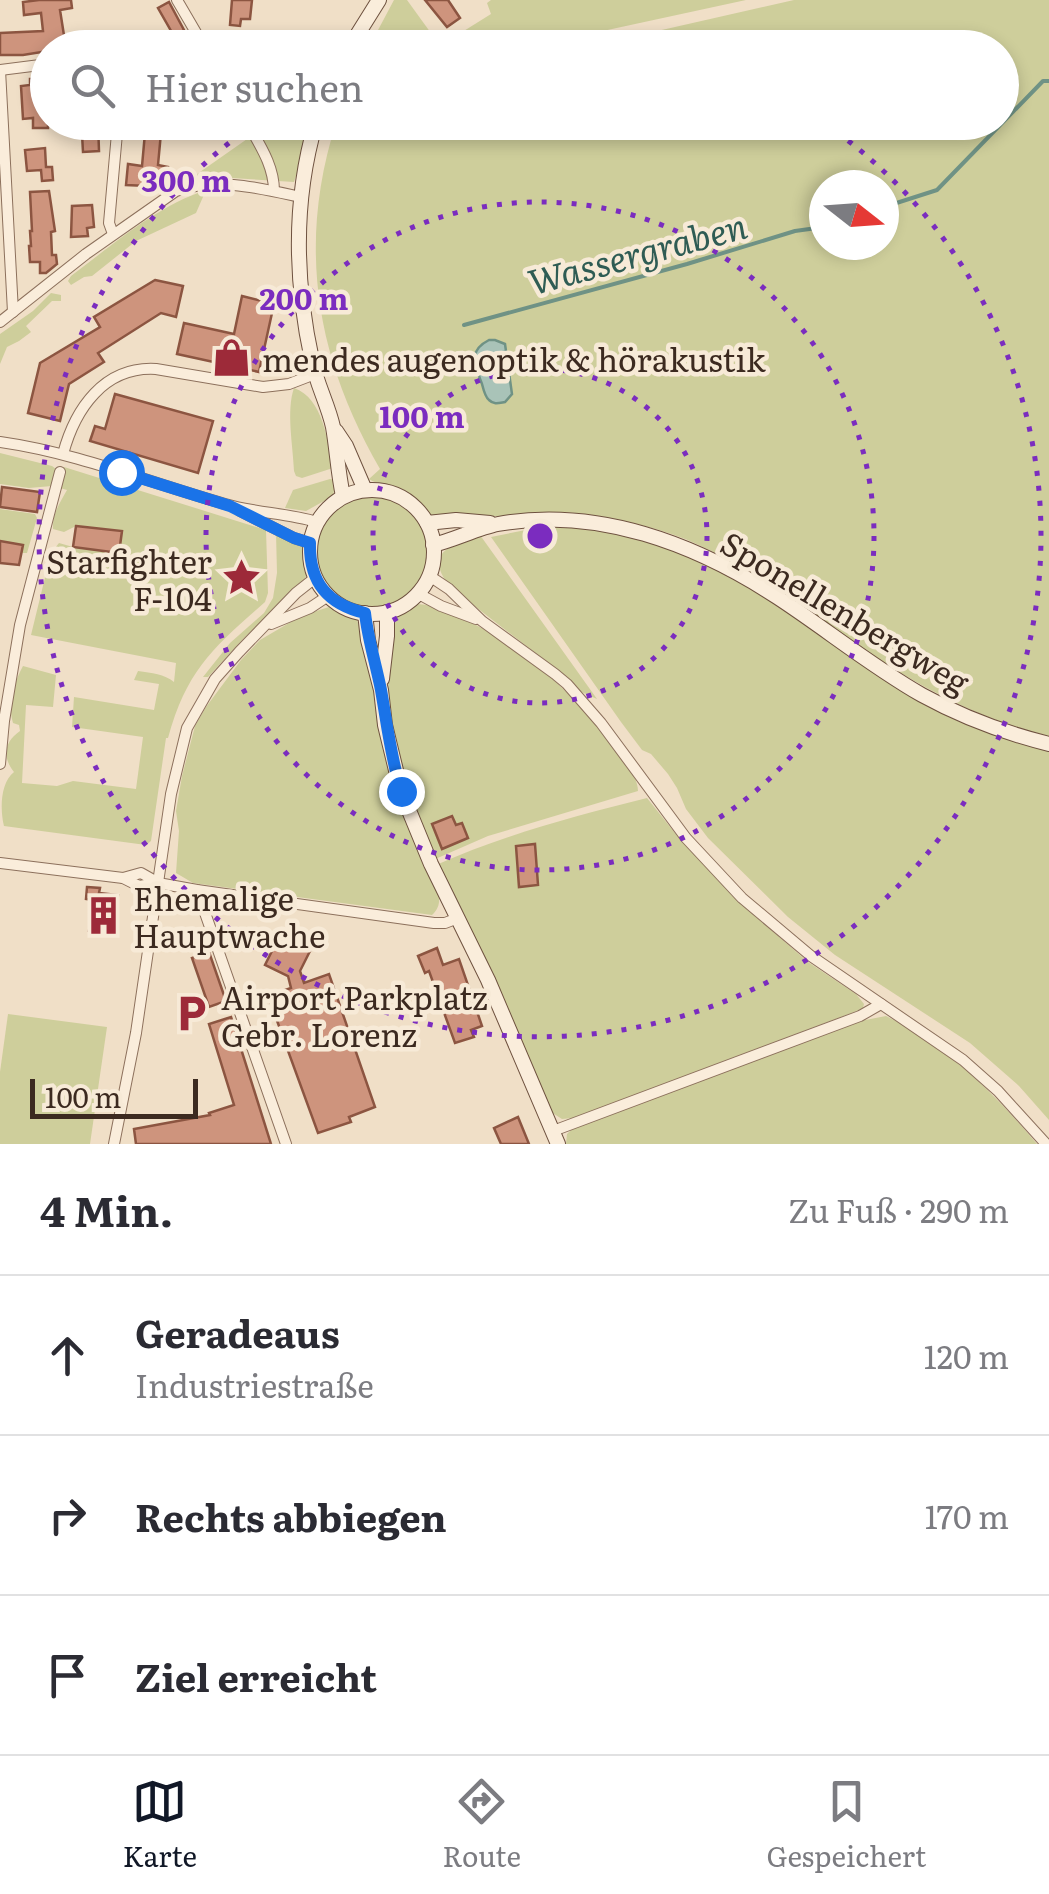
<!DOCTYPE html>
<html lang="de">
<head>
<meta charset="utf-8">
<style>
  :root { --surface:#fff; --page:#f2f2f3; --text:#2b2b33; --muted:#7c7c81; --line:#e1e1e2; --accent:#111827 }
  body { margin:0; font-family:Literata,serif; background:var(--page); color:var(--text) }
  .compass { position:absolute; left:809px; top:170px; width:90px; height:90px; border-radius:50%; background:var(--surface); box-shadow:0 5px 15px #0003; rotate:107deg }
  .scale { position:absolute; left:30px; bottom:25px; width:168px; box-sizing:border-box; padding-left:10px; border:5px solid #3c2a20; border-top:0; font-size:28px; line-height:35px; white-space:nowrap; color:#3c2a20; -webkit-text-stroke:8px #f7ead7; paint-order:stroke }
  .stop { position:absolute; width:30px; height:30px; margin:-22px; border:8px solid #1a73e8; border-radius:50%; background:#fff }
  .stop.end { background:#1a73e8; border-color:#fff; box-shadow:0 2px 10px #0008 }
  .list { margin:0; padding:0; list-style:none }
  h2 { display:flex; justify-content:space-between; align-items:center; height:130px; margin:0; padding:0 40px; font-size:42px }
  h2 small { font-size:32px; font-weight:400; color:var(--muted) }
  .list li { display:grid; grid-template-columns:65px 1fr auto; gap:30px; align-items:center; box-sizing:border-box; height:160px; padding:0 40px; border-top:2px solid var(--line) }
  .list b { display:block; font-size:38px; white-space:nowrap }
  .list p { margin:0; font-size:32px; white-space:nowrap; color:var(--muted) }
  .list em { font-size:32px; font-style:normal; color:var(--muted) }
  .icon { flex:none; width:55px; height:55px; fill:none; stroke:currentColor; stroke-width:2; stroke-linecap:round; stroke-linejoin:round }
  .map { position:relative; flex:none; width:1049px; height:1144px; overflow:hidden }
  .search { position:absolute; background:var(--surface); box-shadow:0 5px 15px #0003; left:30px; right:30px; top:30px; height:110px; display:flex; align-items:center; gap:25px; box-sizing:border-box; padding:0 35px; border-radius:55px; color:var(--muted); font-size:38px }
  .sheet { height:610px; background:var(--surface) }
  nav { display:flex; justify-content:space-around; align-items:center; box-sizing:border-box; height:140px; border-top:2px solid var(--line); background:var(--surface); font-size:28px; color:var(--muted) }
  nav a { display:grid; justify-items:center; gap:5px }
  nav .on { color:var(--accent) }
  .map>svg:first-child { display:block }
  .green { fill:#cece9b; fill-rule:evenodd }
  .water { fill:#a9c3b8; stroke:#6f9285; stroke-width:2.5 }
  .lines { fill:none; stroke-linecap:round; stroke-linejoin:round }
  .stream { stroke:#6f9285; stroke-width:4 }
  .building { fill:#ce947d; stroke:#8c5541; stroke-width:2.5 }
  .street-casing { stroke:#8c705c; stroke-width:12 }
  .secondary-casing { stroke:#6e513f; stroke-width:16 }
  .street { stroke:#faeddb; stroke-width:10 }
  .secondary { stroke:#faeddb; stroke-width:14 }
  .route { stroke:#1a73e8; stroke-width:12 }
  .ring { fill:none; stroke:#7b2cbf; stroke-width:5; stroke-dasharray:5 10 }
  .labels { text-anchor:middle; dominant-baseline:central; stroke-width:9; stroke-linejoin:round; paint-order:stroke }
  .poi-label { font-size:32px; fill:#3c2a20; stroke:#f7ead7; text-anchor:start }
  .street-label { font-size:32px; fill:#3c2a20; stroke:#f7ead7 }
  .water-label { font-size:35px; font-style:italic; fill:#2f5c54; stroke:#f7ead7 }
  .centre { fill:#7b2cbf; stroke:#f7ead7; stroke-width:5 }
  .ring-label { font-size:30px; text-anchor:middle; font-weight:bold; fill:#7b2cbf; stroke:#f7ead7; stroke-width:9; stroke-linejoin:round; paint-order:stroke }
</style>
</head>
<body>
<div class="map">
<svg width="1049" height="1144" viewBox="0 0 1049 1144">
  <rect width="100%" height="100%" fill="#f0dfc7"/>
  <g class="green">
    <path d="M394,0H407L441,47H369Z"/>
    <path d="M491,0H746L552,42L515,48L460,47L451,39L491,14L487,3Z"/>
    <path d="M794,0H1049V736C963,716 890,669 819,619C769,584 717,547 659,530C628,521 593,513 561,512C543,512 525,515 507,516C482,516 456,516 431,516C422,503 410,492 395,487C385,483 378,485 369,479L380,469C316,358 297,246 336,123L1002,122V48L587,47ZM824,185H884V245H824Z"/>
    <path d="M270,123H306L299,167L294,182L232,178L190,179Z"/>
    <path d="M206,190L196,213L136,241L92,276L84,277L71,285L68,281L71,276C114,244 155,207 206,190Z"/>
    <path d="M51,293L61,295V301H52L26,326L31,332L19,341L7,347L0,364V334L33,311Z"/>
    <path d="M294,388C323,398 328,442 333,468L302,478L296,476L294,471C293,445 286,411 294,388Z"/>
    <path d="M0,453L52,466L56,469L52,486L29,488L0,484Z"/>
    <path d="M64,467L266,530L268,593L265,602C214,647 187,669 168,738H166L151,841L146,845L4,826C0,810 0,783 14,772C2,757 4,742 20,731L19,725L13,723C7,703 14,683 23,666L56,675L53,707L26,705L22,783L57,786L73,781L136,789L143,737L72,727L74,697L154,710L159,684L134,680L138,671C152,673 164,674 174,682L176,663L31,635L51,553L59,543L73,547L118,553L121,531L76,526L64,532L53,529C52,514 60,503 67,490L60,488Z"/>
    <path d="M330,479L336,480L333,496L306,511L285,508L293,490Z"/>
    <circle cx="372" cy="551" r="56"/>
    <path d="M0,509L35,514L37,518L27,553H21L22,545L0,541Z"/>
    <path d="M551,525L620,532L688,555L777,602L982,729L1049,752V1120L1019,1086L970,1043L835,955L788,917L708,838L686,809L677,788L668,774L651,754L642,750L621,722L491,537Z"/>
    <path d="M276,533L306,548L307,574L304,581L243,639L208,677H203L230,643L264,613L273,598L277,573Z"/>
    <path d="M480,535L597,699L577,690L556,669L450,587C423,552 450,546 480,535Z"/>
    <path d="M417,604C438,605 456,615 474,624C531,653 574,695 612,745C622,758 638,776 638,791L488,836L433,860C402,785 375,704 394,622L398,615Z"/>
    <path d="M332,606L356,617L363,636L392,762L438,891C440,901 440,907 432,915L193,883L176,873L179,831L176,811L182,776L195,726L206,707L241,660L260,640L301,616Z"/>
    <path d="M647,798L675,833L746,908L808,962L856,994L864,1004L863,1008L857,1011L573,1118L562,1119L551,1112L436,865C504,835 574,816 647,798Z"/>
    <path d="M8,1014L107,1027L90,1144H0V1072Z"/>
    <path d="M886,1016C945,1044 995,1094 1037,1144H566L567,1134L572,1129L860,1021Z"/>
  </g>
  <path class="water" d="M489,340H495L505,344L512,394L505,402C499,403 494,405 489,400C486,398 483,388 482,384C475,365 467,351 489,340Z"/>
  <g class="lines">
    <g class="stream">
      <path d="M884,207L937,190L1043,81H1049"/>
      <path d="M464,325L687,264L795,231L824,227"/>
    </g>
  </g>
  <g class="building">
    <path d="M39,0H71L72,8L60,10L66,48H48V51L23,55H0V33L43,31L41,13L24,15L23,2Z"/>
    <path d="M232,0H252L250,19H241L240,26L230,25Z"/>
    <path d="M425,0H448L460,18L447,27Z"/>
    <path d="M169,2L184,30L174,36L158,8Z"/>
    <path d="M30,79H48V92H42L44,116H48V128H33V118L23,119L21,86L30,85Z"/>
    <path d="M86,122H98L99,151L83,152L82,134H87Z"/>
    <path d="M146,122H162L158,165L168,167L167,179L149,177L148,186L126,185L128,164L142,166Z"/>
    <path d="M45,148L46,167H52L53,180L42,181L41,170L27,171L25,150Z"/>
    <path d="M49,191L55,231L51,232L52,255H56L57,264L46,273H40V262H30L29,246H31L30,231H32L30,192Z"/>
    <path d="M92,205L94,227L87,228L88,236L71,237L72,206Z"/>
    <path d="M155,280L183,286L176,317L161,313L98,353L104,362L69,384L60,421L28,413L40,363L100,327L94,317Z"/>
    <path d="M242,296L274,304L259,372L177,354L184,323L234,334Z"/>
    <path d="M115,394L213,421L198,473L90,441L95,426L105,429Z"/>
    <path d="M2,487L40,492L37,512L0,507Z"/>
    <path d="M76,526L122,531L119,553L73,547Z"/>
    <path d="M0,541L23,545L19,565L0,563Z"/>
    <path d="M452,816L456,825L462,823L468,838L442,849L432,824Z"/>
    <path d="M535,844L538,885L519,887L516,846Z"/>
    <path d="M87,887L100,888L99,893L118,895L113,934L89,931L93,900L86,899Z"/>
    <path d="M281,933L311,949L300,971L304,983L329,974L375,1107L349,1117L351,1122L318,1133L268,996L291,988L288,976L265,965Z"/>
    <path d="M437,948L443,965L459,959L482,1026L471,1030L474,1037L455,1043L429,971L425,973L418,956Z"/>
    <path d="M209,952L226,1001L209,1007L192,958Z"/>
    <path d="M231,1017L271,1144H136L134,1129L210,1115L209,1113L234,1105L209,1024Z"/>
    <path d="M518,1117L529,1144H501L494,1128Z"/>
  </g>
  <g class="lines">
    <defs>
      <g id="street">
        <path d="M177,0L205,48"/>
        <path d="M0,70L13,312"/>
        <path d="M0,70L48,64"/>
        <path d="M247,122C259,144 274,165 274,191"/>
        <path d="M113,234L109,223L118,122"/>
        <path d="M0,322L86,254L176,191C218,177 259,188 301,197"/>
        <path d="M0,442C78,453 150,483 225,504C255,513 287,513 317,522"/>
        <path d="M63,454C75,409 104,366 156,369L263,387L289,384L315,374"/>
        <path d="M240,511L294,538L310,543"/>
        <path d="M428,575L449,589L482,621L555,674L567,684L601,723L686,838L742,898L811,956L963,1060L998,1091L1046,1144"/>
        <path d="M417,593L441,606L476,619"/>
        <path d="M271,624L310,608L328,596"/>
        <path d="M0,764L4,721L20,625L60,472"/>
        <path d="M0,863L123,878L139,886L158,883L197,890L434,923H445L458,918"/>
        <path d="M123,878L141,873L157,882"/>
        <path d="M197,890L286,1144"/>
        <path d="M553,1131L860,1016L881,1004"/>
        <path d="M114,1144L136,1033L171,794L187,728L215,679L239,652L296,593L315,578"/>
      </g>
      <g id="secondary">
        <path d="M349,48L379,0"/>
        <path d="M316,122C293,200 295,282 312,360C316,383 328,404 333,427C337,450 338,473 343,496"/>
        <path d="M336,431L346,446L365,490"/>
        <circle cx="372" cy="552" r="62"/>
        <path d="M427,523L456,520L490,523"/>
        <path d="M433,545C454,540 478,528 498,524C597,506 696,544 777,597C826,629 871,666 922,695C962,717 1005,733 1049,744"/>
        <path d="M365,613L368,640L381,690L385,725L401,791L431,864L488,980L558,1144"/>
        <path d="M382,679L387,636V612"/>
      </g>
    </defs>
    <use href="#street" class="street-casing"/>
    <use href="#secondary" class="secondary-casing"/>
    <use href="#street" class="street"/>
    <use href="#secondary" class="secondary"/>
  </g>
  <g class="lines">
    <path class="route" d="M121,472L230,506L294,538L310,543C309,582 327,604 365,613C368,640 376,664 381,690C387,724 391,758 401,791"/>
  </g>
  <g class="ring">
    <circle cx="540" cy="536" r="167"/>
    <circle cx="540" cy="536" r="334"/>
    <path d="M432 47A501 501 0 0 1 648 47M824 123A501 501 0 1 1 256 123"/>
  </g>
  <defs>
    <symbol id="shop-bare" viewBox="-9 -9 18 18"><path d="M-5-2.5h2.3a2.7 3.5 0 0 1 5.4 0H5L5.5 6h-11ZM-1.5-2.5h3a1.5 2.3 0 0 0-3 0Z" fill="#9d2a39" stroke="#f7ead7" stroke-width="2.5" paint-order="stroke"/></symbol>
    <symbol id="sight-bare" viewBox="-9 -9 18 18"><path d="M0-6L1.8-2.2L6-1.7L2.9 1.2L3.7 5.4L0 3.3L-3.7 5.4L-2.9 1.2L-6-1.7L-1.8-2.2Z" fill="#9d2a39" stroke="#f7ead7" stroke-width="2.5" paint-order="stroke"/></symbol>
    <symbol id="building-bare" viewBox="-9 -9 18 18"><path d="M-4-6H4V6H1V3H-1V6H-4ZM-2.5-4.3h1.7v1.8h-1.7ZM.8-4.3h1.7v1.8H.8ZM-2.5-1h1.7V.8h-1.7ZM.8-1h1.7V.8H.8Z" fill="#9d2a39" stroke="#f7ead7" stroke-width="2.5" paint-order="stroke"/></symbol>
    <symbol id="parking-bare" viewBox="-9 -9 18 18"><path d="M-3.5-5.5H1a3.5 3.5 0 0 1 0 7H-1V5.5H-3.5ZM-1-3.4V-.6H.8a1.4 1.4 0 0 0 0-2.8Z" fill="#9d2a39" stroke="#f7ead7" stroke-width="2.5" paint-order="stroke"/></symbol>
  </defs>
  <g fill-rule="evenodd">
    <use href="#shop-bare" x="204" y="330" width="55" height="55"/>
    <use href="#sight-bare" x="214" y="550" width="55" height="55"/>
    <use href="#building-bare" x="76" y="888" width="55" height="55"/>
    <use href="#parking-bare" x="164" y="986" width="55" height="55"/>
  </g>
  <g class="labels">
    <g class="poi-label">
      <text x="262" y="358">mendes augenoptik &amp; hörakustik</text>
      <text x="212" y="560" text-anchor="end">Starfighter<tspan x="212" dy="37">F-104</tspan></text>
      <text x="133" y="897">Ehemalige<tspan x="133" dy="37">Hauptwache</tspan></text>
      <text x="221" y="996">Airport Parkplatz<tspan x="221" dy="37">Gebr. Lorenz</tspan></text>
    </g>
    <g class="street-label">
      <text transform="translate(846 611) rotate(31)">Sponellenbergweg</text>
    </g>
    <g class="water-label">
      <text transform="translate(637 252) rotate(-15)">Wassergraben</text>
    </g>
  </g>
  <circle cx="540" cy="536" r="15" class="centre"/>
  <g class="ring-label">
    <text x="186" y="192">300 m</text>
    <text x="304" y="310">200 m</text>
    <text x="422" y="428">100 m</text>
  </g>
</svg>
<svg class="compass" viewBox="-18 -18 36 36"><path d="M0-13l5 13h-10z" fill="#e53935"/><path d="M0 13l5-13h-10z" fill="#7c7c81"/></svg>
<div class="scale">100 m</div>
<div class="stop" style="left:121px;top:472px"></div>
<div class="stop end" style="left:401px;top:791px"></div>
<div class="search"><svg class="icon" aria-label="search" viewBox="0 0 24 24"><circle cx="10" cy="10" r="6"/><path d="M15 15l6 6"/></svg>Hier suchen</div>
</div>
<section class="sheet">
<h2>4 Min.<small>Zu Fuß · 290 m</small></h2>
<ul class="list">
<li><svg class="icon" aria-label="ahead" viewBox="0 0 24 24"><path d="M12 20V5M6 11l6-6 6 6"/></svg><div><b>Geradeaus</b><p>Industriestraße</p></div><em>120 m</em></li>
<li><svg class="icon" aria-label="right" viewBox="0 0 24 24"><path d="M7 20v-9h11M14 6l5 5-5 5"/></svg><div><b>Rechts abbiegen</b></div><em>170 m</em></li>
<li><svg class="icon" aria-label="arrive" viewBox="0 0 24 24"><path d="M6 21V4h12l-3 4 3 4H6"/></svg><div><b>Ziel erreicht</b></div></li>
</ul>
</section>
<nav>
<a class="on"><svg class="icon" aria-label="map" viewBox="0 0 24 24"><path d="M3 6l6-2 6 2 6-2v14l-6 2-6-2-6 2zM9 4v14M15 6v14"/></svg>Karte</a>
<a><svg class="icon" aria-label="directions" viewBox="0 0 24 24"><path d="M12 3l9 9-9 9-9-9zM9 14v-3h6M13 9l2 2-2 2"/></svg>Route</a>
<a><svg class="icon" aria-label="saved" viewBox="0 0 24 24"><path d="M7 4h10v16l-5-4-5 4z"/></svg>Gespeichert</a>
</nav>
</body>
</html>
